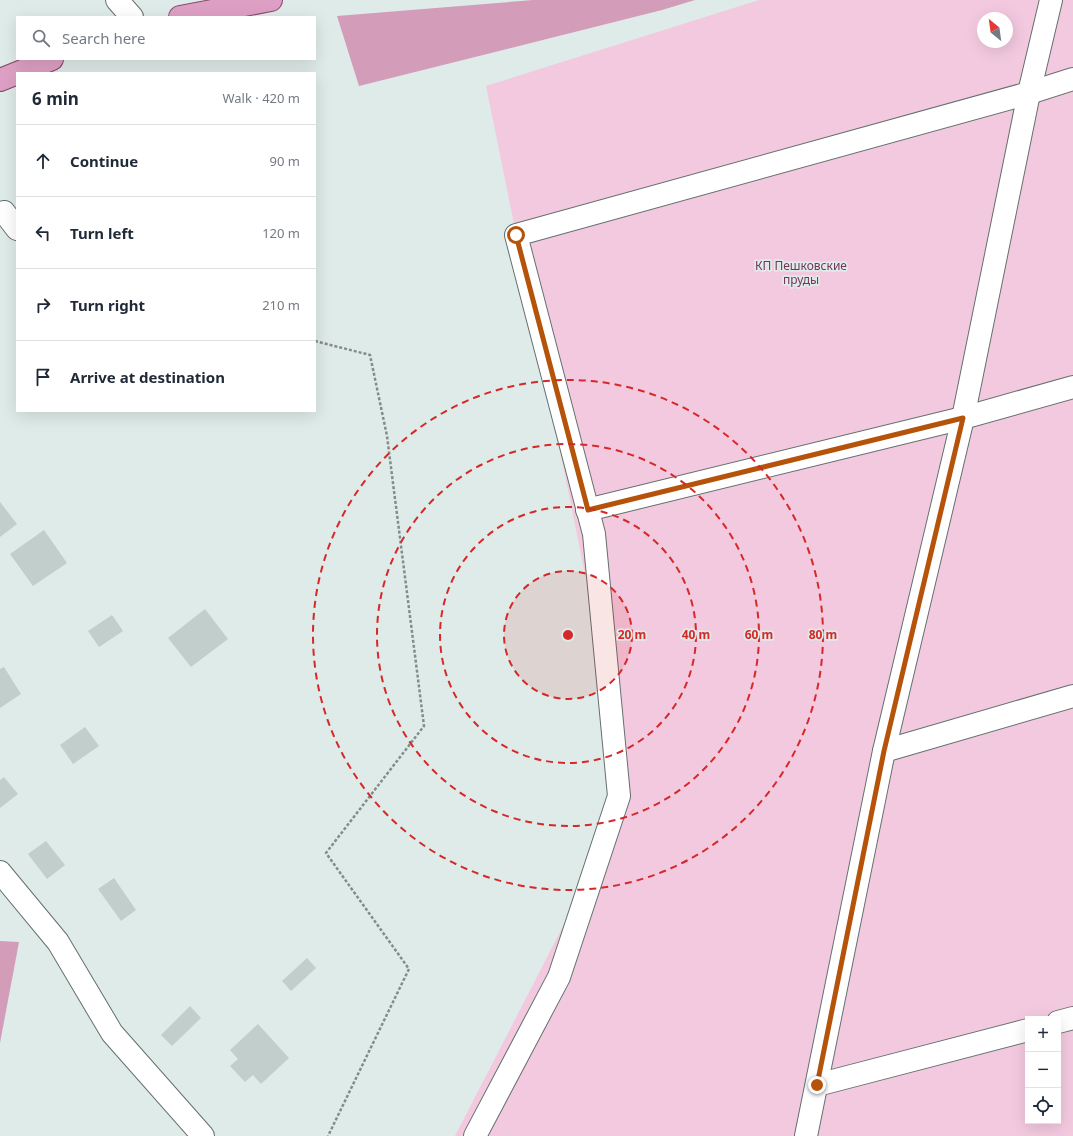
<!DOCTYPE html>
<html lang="en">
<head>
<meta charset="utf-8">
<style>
  :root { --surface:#fff; --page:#f6f6f7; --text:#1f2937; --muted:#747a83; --line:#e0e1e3 }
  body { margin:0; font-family:"Noto Sans",sans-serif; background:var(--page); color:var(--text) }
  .controls { position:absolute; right:12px; bottom:12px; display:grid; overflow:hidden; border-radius:0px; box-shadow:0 4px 16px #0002 }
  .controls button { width:36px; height:36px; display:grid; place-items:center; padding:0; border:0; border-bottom:1px solid var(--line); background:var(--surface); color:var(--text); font:20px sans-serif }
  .compass { position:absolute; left:977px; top:12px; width:36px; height:36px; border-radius:50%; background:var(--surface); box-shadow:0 4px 16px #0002; rotate:331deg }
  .stop { position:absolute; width:12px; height:12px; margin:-9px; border:3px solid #b45309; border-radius:50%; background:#fff }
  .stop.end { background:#b45309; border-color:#fff; box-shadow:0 1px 4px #0008 }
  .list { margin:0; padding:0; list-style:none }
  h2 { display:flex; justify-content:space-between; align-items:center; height:52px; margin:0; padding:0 16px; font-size:17px }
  h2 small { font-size:13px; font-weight:400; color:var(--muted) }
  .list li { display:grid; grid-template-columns:26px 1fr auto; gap:12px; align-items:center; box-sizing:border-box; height:72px; padding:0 16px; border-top:1px solid var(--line) }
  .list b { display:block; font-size:15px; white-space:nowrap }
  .list em { font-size:13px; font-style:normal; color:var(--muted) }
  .icon { flex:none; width:22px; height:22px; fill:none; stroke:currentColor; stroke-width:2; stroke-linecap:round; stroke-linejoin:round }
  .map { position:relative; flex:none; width:1073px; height:1136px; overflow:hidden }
  .search { position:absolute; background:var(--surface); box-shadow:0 4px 16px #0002; left:16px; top:16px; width:300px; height:44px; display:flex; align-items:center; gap:10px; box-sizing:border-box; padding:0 14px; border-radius:0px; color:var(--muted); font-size:15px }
  .panel { position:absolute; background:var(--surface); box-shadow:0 4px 16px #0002; left:16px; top:72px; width:300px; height:340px; border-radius:0px }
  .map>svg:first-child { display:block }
  .green { fill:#f3c9df; fill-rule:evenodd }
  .forest { fill:#d39cb9 }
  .building { fill:#c2cecc }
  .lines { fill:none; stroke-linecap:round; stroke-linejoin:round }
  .minor-casing { stroke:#65706e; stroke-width:24 }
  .major-casing { stroke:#88476e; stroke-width:24 }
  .path { stroke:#838c8a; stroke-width:2.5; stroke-dasharray:3 2; stroke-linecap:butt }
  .minor { stroke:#fff; stroke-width:22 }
  .major { stroke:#dda0c4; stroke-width:22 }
  .route { stroke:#b45309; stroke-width:5 }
  .ring { fill:none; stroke:#d62828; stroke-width:2; stroke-dasharray:7 5 }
  .labels { text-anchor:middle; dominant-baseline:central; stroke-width:3.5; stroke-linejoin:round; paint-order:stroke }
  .park-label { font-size:12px; fill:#77345b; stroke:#dfebe9 }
  .centre { fill:#d62828; stroke:#dfebe9; stroke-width:2 }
  .ring-label { font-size:12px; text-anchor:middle; font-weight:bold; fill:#d62828; stroke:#dfebe9; stroke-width:3.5; stroke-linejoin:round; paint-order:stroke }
</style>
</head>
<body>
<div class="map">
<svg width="1073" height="1136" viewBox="0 0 1073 1136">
  <rect width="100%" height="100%" fill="#dfebe9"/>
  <path class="green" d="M759,0H1073V1136H455L630,796L486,86ZM983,18H1007V42H983ZM1028,1019H1058V1121H1028Z"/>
  <g class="forest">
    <path d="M533,0H695L662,10L359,86L337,16Z"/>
    <path d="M0,941L19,942L0,1043Z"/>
  </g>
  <g class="building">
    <path d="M0,502L17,524L0,537Z"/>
    <path d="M44,530L67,563L33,586L10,554Z"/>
    <path d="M205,609L228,639L191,667L168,638Z"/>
    <path d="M112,615L123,631L99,647L88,631Z"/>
    <path d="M4,667L21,694L0,708V669Z"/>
    <path d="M85,727L99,746L73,764L60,745Z"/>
    <path d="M4,777L18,794L0,808V780Z"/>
    <path d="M46,841L65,865L47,879L28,854Z"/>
    <path d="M114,878L136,910L121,921L98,889Z"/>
    <path d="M307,958L316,968L291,991L282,981Z"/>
    <path d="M190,1006L201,1018L172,1046L161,1035Z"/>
    <path d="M258,1024L289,1058L261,1084L253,1075L245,1082L230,1066L238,1059L230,1050Z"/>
  </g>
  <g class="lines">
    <defs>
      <g id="minor">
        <path d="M117,0L132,17"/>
        <path d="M4,212L17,229"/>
        <path d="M587,510L963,418L1073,387"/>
        <path d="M884,751L1073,696"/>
        <path d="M0,872L58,942L112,1033L203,1136"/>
        <path d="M1058,1022L1073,1018"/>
        <path d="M817,1085L1028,1030"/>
        <path d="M475,1136L559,977L619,796L594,534L516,235L1029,93L1073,79"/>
        <path d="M806,1136L884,751L963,418L1029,93L1051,0"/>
      </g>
      <g id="major">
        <path d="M180,17L271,0"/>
        <path d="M0,80L52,59"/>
      </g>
    </defs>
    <use href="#minor" class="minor-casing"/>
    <use href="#major" class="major-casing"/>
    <path class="path" d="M315,341L370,355L387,436L424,726L326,853L409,969L328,1136"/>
    <use href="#minor" class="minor"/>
    <use href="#major" class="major"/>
  </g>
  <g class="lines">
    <path class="route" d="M516,235L588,510L963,418L884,751L817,1085"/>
  </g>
  <circle cx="568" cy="635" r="64" fill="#d62828" fill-opacity=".12"/>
  <g class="ring">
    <circle cx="568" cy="635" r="64"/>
    <circle cx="568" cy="635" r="128"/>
    <circle cx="568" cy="635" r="191"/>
    <circle cx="568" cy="635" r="255"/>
  </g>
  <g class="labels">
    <g class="park-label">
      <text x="801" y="265">КП Пешковские<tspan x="801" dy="14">пруды</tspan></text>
    </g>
  </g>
  <circle cx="568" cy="635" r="6" class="centre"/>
  <g class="ring-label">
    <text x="632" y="639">20 m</text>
    <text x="696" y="639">40 m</text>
    <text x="759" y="639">60 m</text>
    <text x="823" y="639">80 m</text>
  </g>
</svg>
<div class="controls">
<button>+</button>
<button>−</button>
<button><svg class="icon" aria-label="locate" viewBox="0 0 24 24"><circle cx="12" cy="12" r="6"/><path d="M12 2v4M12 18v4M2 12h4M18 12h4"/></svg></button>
</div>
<svg class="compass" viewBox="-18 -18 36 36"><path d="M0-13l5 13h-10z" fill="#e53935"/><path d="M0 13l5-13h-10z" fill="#747a83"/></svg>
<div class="stop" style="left:516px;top:235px"></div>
<div class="stop end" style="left:817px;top:1085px"></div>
<div class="search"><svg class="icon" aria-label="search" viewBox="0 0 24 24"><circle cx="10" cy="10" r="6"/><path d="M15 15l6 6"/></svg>Search here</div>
<section class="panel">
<h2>6 min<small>Walk · 420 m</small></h2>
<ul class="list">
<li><svg class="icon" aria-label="ahead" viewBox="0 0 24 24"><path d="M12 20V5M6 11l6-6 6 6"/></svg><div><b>Continue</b></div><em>90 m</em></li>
<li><svg class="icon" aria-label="left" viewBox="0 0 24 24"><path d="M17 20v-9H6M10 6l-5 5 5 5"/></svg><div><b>Turn left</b></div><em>120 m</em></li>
<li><svg class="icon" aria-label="right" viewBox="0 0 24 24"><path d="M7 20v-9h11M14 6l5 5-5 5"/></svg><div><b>Turn right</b></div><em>210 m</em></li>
<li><svg class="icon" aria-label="arrive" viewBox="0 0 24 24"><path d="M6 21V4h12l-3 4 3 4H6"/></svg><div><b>Arrive at destination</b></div></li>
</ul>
</section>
</div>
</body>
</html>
